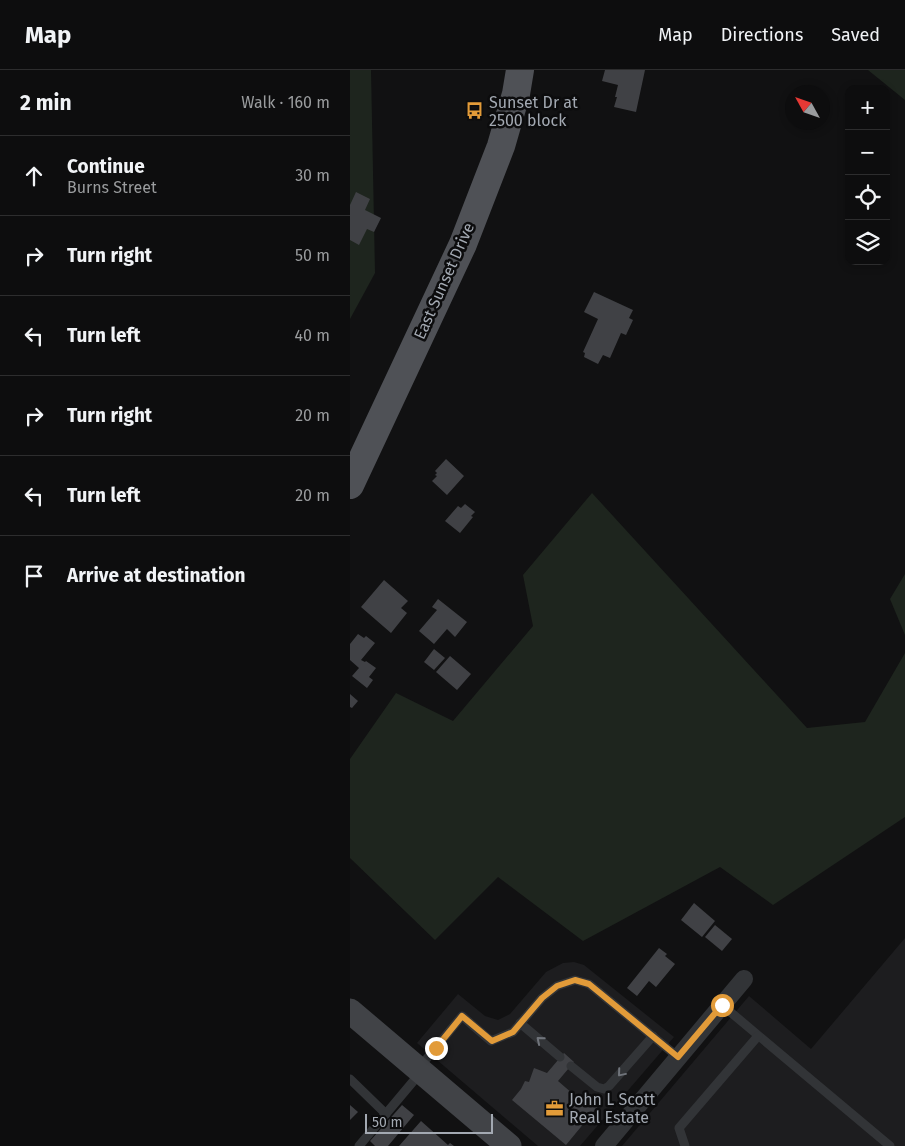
<!DOCTYPE html>
<html lang="en">
<head>
<meta charset="utf-8">
<style>
  :root { --surface:#0d0d0e; --page:#1b1b1c; --text:#f1f3f6; --muted:#9a9c9e; --line:#2d2d2e }
  body { margin:0; font-family:"Fira Sans",sans-serif; background:var(--page); color:var(--text) }
  .controls { position:absolute; right:15px; top:15px; display:grid; overflow:hidden; border-radius:10px; box-shadow:0 2px 8px #0003 }
  .controls button { width:45px; height:45px; display:grid; place-items:center; padding:0; border:0; border-bottom:1px solid var(--line); background:var(--surface); color:var(--text); font:25px sans-serif }
  .compass { position:absolute; left:435px; top:15px; width:45px; height:45px; border-radius:50%; background:var(--surface); box-shadow:0 2px 8px #0003; rotate:310deg }
  .scale { position:absolute; left:15px; bottom:12px; width:128px; box-sizing:border-box; padding-left:5px; border:2px solid #a3a9b2; border-top:0; font-size:14px; line-height:18px; white-space:nowrap; color:#a3a9b2; -webkit-text-stroke:4px #0c0c0d; paint-order:stroke }
  .stop { position:absolute; width:15px; height:15px; margin:-11px; border:4px solid #e29b39; border-radius:50%; background:#fff }
  .stop.end { background:#e29b39; border-color:#fff; box-shadow:0 1px 5px #0008 }
  .list { margin:0; padding:0; list-style:none }
  h2 { display:flex; justify-content:space-between; align-items:center; height:65px; margin:0; padding:0 20px; font-size:21px }
  h2 small { font-size:16px; font-weight:400; color:var(--muted) }
  .list li { display:grid; grid-template-columns:32px 1fr auto; gap:15px; align-items:center; box-sizing:border-box; height:80px; padding:0 20px; border-top:1px solid var(--line) }
  .list b { display:block; font-size:19px; white-space:nowrap }
  .list p { margin:0; font-size:16px; white-space:nowrap; color:var(--muted) }
  .list em { font-size:16px; font-style:normal; color:var(--muted) }
  .icon { flex:none; width:28px; height:28px; fill:none; stroke:currentColor; stroke-width:2; stroke-linecap:round; stroke-linejoin:round }
  .map { position:relative; flex:none; width:555px; height:1076px; overflow:hidden }
  header { display:flex; align-items:center; gap:30px; box-sizing:border-box; height:70px; padding:0 25px; background:var(--surface); border-bottom:1px solid var(--line) }
  header strong { font-size:24px }
  nav { display:flex; gap:28px; margin-inline-start:auto; font-size:18px }
  main { display:flex }
  aside { flex:1; background:var(--surface) }
  .map>svg:first-child { display:block }
  .built { fill:#1d1d1f }
  .green { fill:#1e251e }
  .building { fill:#404145 }
  .lines { fill:none; stroke-linecap:round; stroke-linejoin:round }
  .service { stroke:#323437; stroke-width:9 }
  .minor { stroke:#323437; stroke-width:18 }
  .secondary { stroke:#414347; stroke-width:25 }
  .primary { stroke:#4f5156; stroke-width:28 }
  .oneway { stroke:#70747b }
  .route { stroke:#e29b39; stroke-width:6 }
  .labels { text-anchor:middle; dominant-baseline:central; stroke-width:5; stroke-linejoin:round; paint-order:stroke }
  .poi-label { font-size:16px; fill:#a3a9b2; stroke:#0c0c0d; text-anchor:start }
  .street-label { font-size:16px; fill:#a3a9b2; stroke:#0c0c0d }
</style>
</head>
<body>
<header>
<strong>Map</strong>
<nav><a>Map</a><a>Directions</a><a>Saved</a></nav>
</header>
<main>
<aside>
<h2>2 min<small>Walk · 160 m</small></h2>
<ul class="list">
<li><svg class="icon" aria-label="ahead" viewBox="0 0 24 24"><path d="M12 20V5M6 11l6-6 6 6"/></svg><div><b>Continue</b><p>Burns Street</p></div><em>30 m</em></li>
<li><svg class="icon" aria-label="right" viewBox="0 0 24 24"><path d="M7 20v-9h11M14 6l5 5-5 5"/></svg><div><b>Turn right</b></div><em>50 m</em></li>
<li><svg class="icon" aria-label="left" viewBox="0 0 24 24"><path d="M17 20v-9H6M10 6l-5 5 5 5"/></svg><div><b>Turn left</b></div><em>40 m</em></li>
<li><svg class="icon" aria-label="right" viewBox="0 0 24 24"><path d="M7 20v-9h11M14 6l5 5-5 5"/></svg><div><b>Turn right</b></div><em>20 m</em></li>
<li><svg class="icon" aria-label="left" viewBox="0 0 24 24"><path d="M17 20v-9H6M10 6l-5 5 5 5"/></svg><div><b>Turn left</b></div><em>20 m</em></li>
<li><svg class="icon" aria-label="arrive" viewBox="0 0 24 24"><path d="M6 21V4h12l-3 4 3 4H6"/></svg><div><b>Arrive at destination</b></div></li>
</ul>
</aside>
<div class="map">
<svg width="555" height="1076" viewBox="0 0 555 1076">
  <rect width="100%" height="100%" fill="#111112"/>
  <g class="built">
    <path d="M555,868V1076H272L399,926L461,979Z"/>
    <path d="M224,892L234,895L324,967L230,1076H188L67,973L108,924L135,946L148,950L160,944L196,902L213,893Z"/>
  </g>
  <g class="green">
    <path d="M0,0H21L25,203L0,249Z"/>
    <path d="M518,0H555V30Z"/>
    <path d="M242,423L457,658L515,652L555,583V747L423,835L370,797L233,871L148,807L85,870L0,788V689L46,623L103,651L183,556L173,505Z"/>
    <path d="M555,504V565L540,529Z"/>
  </g>
  <g class="building">
    <path d="M255,0H295L286,42L264,37L267,27H265L268,15L252,11Z"/>
    <path d="M6,122L20,129L15,140L31,148L24,162L17,159L9,175L0,170V135Z"/>
    <path d="M244,222L283,240L279,248L283,250L276,265L271,263L260,288L253,285L248,294L234,287L235,283L233,282L248,249L234,242Z"/>
    <path d="M96,389L114,406L97,425L82,411L87,406L85,405L87,403L85,401Z"/>
    <path d="M115,434L125,442L121,446L123,447L110,463L95,451L108,436L111,438Z"/>
    <path d="M34,510L58,531L51,538L57,543L41,563L11,537Z"/>
    <path d="M88,529L117,552L105,567L97,559L84,574L69,561L87,540L82,537Z"/>
    <path d="M8,564L14,568L16,566L25,573L11,590L15,592L16,591L26,598L19,607L23,610L17,618L2,606L9,598L0,590V574Z"/>
    <path d="M84,579L95,588L84,600L74,592Z"/>
    <path d="M100,586L121,604L107,620L86,602Z"/>
    <path d="M0,624L8,631L2,638L0,637Z"/>
    <path d="M344,833L365,851L352,867L331,850Z"/>
    <path d="M365,855L382,869L372,881L355,867Z"/>
    <path d="M309,878L317,884L315,886L325,894L306,917L299,911L287,926L277,918Z"/>
    <path d="M214,983L224,992L208,1011L230,1030L235,1024L249,1035L216,1075L162,1030L171,1019L175,1011L179,1012L184,998L197,1003Z"/>
    <path d="M0,1035L8,1042L0,1050Z"/>
    <path d="M52,1035L64,1045L38,1076H25L20,1071Z"/>
    <path d="M71,1051L98,1075L100,1073L104,1076H49Z"/>
  </g>
  <g class="lines">
    <g class="service">
      <path d="M372,935L540,1076"/>
      <path d="M170,953L210,987"/>
      <path d="M221,996L247,1017L254,1019L259,1016L303,966"/>
      <path d="M69,998L112,946L141,971L163,962L192,928L207,916L225,910L239,914L328,987"/>
      <path d="M0,1009L36,1044"/>
      <path d="M9,1076L71,1002"/>
      <path d="M335,1076L329,1058L408,966"/>
    </g>
    <path class="minor" d="M254,1076L394,909"/>
    <path class="secondary" d="M0,941L159,1076"/>
    <path class="primary" d="M0,415L113,174L151,76L166,24L170,0"/>
  </g>
  <defs><path id="oneway-chevron" d="M-2-3.5L2.5 0L-2 3.5" fill="none" stroke-width="1.6" stroke-linecap="round" stroke-linejoin="round" transform="scale(1.25)"/></defs>
  <g class="oneway">
    <use href="#oneway-chevron" transform="translate(190 970) rotate(-140)"/>
    <use href="#oneway-chevron" transform="translate(271 1003) rotate(130)"/>
  </g>
  <g class="lines">
    <path class="route" d="M86,978L112,946L142,971L163,962L192,928L207,916L225,910L239,914L328,987L372,935"/>
  </g>
  <defs>
    <symbol id="bus-bare" viewBox="-9 -9 18 18"><path d="M-5-6H5V4H4V6H2V4H-2V6H-4V4H-5ZM-3.5-4V0h7V-4ZM-3.5 1.2v1.5H-2V1.2ZM2 1.2v1.5H3.5V1.2Z" fill="#e29b39" stroke="#0c0c0d" stroke-width="2.5" paint-order="stroke"/></symbol>
    <symbol id="office-bare" viewBox="-9 -9 18 18"><path d="M-6-3h4V-5.5h4V-3h4V5H-6ZM-1-4.5V-3h2v-1.5ZM-6 0V1H6V0Z" fill="#e29b39" stroke="#0c0c0d" stroke-width="2.5" paint-order="stroke"/></symbol>
  </defs>
  <g fill-rule="evenodd">
    <use href="#bus-bare" x="112" y="28" width="25" height="25"/>
    <use href="#office-bare" x="192" y="1026" width="25" height="25"/>
  </g>
  <g class="labels">
    <g class="poi-label">
      <text x="139" y="32">Sunset Dr at<tspan x="139" dy="18">2500 block</tspan></text>
      <text x="219" y="1029">John L Scott<tspan x="219" dy="18">Real Estate</tspan></text>
    </g>
    <g class="street-label">
      <text transform="translate(94 211) rotate(-66)">East Sunset Drive</text>
    </g>
  </g>
</svg>
<div class="controls">
<button>+</button>
<button>−</button>
<button><svg class="icon" aria-label="locate" viewBox="0 0 24 24"><circle cx="12" cy="12" r="6"/><path d="M12 2v4M12 18v4M2 12h4M18 12h4"/></svg></button>
<button><svg class="icon" aria-label="layers" viewBox="0 0 24 24"><path d="M12 4l9 5-9 5-9-5zM3 14l9 5 9-5"/></svg></button>
</div>
<svg class="compass" viewBox="-18 -18 36 36"><path d="M0-13l5 13h-10z" fill="#e53935"/><path d="M0 13l5-13h-10z" fill="#9a9c9e"/></svg>
<div class="scale">50 m</div>
<div class="stop" style="left:372px;top:935px"></div>
<div class="stop end" style="left:86px;top:978px"></div>
</div>
</main>
</body>
</html>
